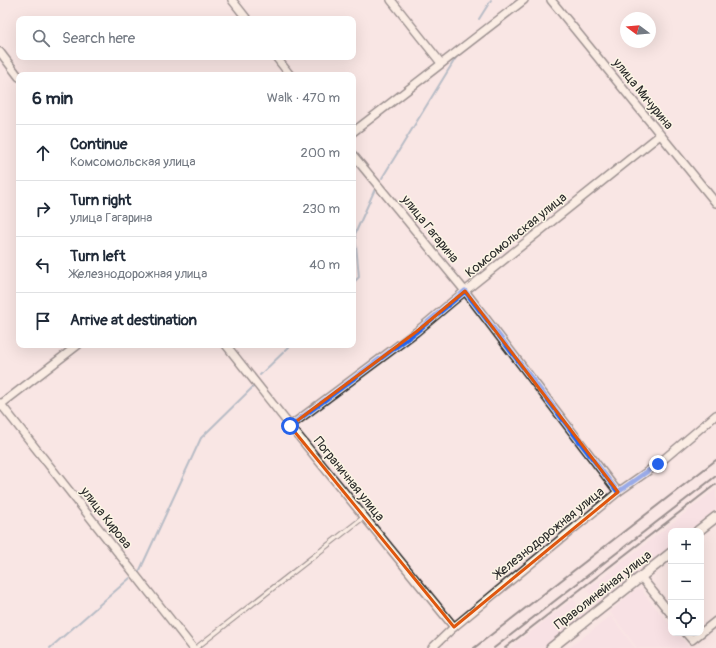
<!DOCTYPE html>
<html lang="en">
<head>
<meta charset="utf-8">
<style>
  :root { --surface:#fff; --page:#f6f6f7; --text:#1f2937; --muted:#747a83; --line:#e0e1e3 }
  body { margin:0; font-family:Pangolin,sans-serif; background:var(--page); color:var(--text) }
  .controls { position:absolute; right:12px; bottom:12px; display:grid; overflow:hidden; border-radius:8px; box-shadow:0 4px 16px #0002 }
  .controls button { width:36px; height:36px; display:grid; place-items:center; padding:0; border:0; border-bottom:1px solid var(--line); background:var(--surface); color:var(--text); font:20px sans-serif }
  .compass { position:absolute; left:620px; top:12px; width:36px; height:36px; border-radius:50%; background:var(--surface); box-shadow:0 4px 16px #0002; rotate:286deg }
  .stop { position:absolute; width:12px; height:12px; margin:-9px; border:3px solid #2563eb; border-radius:50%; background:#fff }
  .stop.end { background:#2563eb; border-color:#fff; box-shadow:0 1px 4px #0008 }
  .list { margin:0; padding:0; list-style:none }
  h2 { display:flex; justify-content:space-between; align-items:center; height:52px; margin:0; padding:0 16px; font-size:17px }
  h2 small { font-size:13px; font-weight:400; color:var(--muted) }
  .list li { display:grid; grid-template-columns:26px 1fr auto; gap:12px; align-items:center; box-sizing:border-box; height:56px; padding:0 16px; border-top:1px solid var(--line) }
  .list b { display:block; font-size:15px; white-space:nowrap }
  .list p { margin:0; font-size:13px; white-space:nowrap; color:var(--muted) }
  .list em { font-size:13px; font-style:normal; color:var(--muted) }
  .icon { flex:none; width:22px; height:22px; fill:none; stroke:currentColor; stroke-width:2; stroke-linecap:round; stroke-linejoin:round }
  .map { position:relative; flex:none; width:716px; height:648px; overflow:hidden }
  .search { position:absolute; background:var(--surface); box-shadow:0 4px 16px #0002; left:16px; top:16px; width:340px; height:44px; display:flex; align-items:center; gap:10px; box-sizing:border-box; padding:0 14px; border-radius:8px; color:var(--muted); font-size:15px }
  .panel { position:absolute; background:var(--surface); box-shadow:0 4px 16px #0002; left:16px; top:72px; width:340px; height:276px; border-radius:8px }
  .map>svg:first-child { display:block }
  .built { fill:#f7dbe4 }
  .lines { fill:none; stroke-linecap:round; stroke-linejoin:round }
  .stream { stroke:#688aa1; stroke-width:2 }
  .lane-casing { stroke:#2b2b2b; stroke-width:6 }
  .street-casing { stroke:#2b2b2b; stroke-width:10 }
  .secondary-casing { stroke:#2b2b2b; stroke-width:12 }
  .lane { stroke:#fcf5e5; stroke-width:3.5 }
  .street { stroke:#fcf5e5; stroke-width:7 }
  .secondary { stroke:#fcf5e5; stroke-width:9 }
  .rail { stroke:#2b2b2b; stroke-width:2 }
  .route { stroke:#2563eb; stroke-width:5 }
  .marked { fill:none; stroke:#df570e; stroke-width:3; stroke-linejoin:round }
  .labels { text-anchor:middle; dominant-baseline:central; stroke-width:3; stroke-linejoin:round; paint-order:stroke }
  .street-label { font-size:13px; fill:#2b2b2b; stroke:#fcf5e5 }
</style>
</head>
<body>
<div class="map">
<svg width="716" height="648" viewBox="0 0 716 648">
  <rect width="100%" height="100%" fill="#f9e6e4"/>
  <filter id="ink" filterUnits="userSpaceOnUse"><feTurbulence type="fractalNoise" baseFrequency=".025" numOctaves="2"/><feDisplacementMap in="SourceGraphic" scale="8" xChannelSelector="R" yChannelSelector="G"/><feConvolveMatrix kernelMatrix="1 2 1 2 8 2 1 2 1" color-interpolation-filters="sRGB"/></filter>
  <g filter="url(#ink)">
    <g class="built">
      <path d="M716,489V509L688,531H671V545L598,603L587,590Z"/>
      <path d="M642,589L645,595L671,626V633H677L690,648H637L610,612L635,590Z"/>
      <path d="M573,599L585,616L543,648H510Z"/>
      <path d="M611,616L635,648H569Z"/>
    </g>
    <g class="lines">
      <g class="stream">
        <path d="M479,19L491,0"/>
        <path d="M382,178L457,56"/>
        <path d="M353,283L359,277L355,234L375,189"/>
        <path d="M260,375L291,345"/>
        <path d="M137,572L140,570L201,438L254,386"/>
        <path d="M50,648L130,578"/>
      </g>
      <defs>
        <path id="lane" d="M196,648L364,517"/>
        <g id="street">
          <path d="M232,0L247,19"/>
          <path d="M391,0L441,63"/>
          <path d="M551,0L716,203"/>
          <path d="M0,52L19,77"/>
          <path d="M276,57L290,75"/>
          <path d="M353,132L524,0"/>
          <path d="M353,155L465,291L618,492"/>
          <path d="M226,345L287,422L454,627"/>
          <path d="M0,403L193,648"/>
          <path d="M0,405L78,345"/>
          <path d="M290,426L416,332L465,291L660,135"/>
          <path d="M641,577L671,614"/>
          <path d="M686,633L692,640L716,621"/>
          <path d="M432,648L454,627L618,492L658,464L716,415"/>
        </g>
        <g id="secondary">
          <path d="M698,531L716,517"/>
          <path d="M551,648L671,553"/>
        </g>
      </defs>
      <use href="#lane" class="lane-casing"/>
      <use href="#street" class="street-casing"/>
      <use href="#secondary" class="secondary-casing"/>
      <use href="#lane" class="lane"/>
      <use href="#street" class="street"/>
      <use href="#secondary" class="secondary"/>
      <g class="rail">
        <path d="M474,648L716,460"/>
        <path d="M494,648L716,476"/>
        <path d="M505,648L716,484"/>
      </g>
    </g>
  </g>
  <g class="lines" filter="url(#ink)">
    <path class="route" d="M290,426L416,332L465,291L618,492L658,464"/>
  </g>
  <path d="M0 0H716V648H0ZM465,291L618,492L454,627L290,426L416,332Z" fill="#f9e6e4" fill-opacity=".55" fill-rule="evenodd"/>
  <path class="marked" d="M465,291L618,492L454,627L290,426L416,332Z"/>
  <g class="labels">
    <g class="street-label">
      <text transform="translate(643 94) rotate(51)">улица Мичурина</text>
      <text transform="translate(430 229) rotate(51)">улица Гагарина</text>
      <text transform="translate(516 235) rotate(-39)">Комсомольская улица</text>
      <text transform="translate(349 479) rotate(51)">Пограничная улица</text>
      <text transform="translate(106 518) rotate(52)">улица Кирова</text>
      <text transform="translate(549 533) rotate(-39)">Железнодорожная улица</text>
      <text transform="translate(603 590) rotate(-38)">Праволинейная улица</text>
    </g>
  </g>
</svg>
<div class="controls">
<button>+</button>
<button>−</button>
<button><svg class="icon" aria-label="locate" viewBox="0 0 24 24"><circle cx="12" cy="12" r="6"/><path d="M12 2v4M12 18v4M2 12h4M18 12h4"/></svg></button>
</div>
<svg class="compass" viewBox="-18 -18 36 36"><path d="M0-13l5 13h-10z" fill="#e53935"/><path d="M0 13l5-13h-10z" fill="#747a83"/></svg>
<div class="stop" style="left:290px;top:426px"></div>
<div class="stop end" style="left:658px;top:464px"></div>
<div class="search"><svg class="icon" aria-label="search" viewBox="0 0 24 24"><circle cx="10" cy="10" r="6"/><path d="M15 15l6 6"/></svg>Search here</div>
<section class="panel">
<h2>6 min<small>Walk · 470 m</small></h2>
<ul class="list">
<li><svg class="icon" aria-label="ahead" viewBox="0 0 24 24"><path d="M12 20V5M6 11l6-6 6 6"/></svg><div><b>Continue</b><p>Комсомольская улица</p></div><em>200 m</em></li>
<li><svg class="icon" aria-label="right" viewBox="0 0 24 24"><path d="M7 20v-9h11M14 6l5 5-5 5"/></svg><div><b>Turn right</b><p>улица Гагарина</p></div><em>230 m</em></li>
<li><svg class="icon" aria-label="left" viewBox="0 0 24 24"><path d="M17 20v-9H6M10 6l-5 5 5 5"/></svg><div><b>Turn left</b><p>Железнодорожная улица</p></div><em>40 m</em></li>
<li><svg class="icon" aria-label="arrive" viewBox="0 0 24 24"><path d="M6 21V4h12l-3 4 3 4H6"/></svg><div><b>Arrive at destination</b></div></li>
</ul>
</section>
</div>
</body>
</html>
